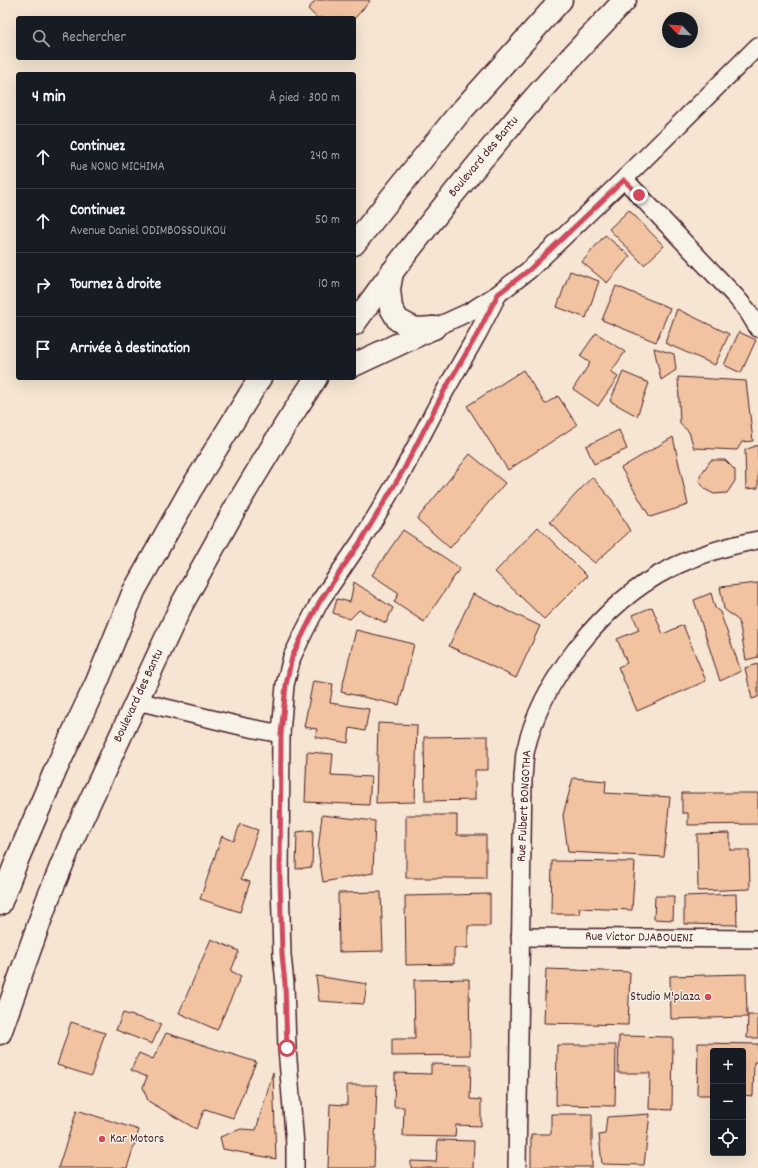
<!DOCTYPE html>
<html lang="fr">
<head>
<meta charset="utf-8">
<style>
  :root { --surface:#171b24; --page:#20242c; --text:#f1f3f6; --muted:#9ea1a6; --line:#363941 }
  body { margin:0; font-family:Dekko,sans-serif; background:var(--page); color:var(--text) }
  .controls { position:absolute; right:12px; bottom:12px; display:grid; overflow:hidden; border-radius:4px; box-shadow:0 4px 16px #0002 }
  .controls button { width:36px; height:36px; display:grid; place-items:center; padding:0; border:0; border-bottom:1px solid var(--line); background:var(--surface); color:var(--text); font:20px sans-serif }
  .compass { position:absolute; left:662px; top:12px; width:36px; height:36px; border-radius:50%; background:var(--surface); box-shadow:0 4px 16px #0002; rotate:295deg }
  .stop { position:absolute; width:12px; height:12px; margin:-9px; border:3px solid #d1495b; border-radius:50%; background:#fff }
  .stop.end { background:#d1495b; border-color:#fff; box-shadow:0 1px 4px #0008 }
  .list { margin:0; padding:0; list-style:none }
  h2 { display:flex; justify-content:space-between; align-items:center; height:52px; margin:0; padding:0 16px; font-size:17px }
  h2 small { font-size:13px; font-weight:400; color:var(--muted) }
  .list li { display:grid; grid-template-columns:26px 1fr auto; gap:12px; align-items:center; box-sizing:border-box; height:64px; padding:0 16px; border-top:1px solid var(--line) }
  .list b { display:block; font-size:15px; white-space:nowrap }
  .list p { margin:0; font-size:13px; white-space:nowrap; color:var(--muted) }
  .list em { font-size:13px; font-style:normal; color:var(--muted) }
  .icon { flex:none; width:22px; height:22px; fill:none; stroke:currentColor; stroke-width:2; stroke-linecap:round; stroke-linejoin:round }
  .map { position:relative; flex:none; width:758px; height:1168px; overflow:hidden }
  .search { position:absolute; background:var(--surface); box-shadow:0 4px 16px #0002; left:16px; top:16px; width:340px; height:44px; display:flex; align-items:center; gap:10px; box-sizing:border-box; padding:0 14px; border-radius:4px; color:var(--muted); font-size:15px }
  .panel { position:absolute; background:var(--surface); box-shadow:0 4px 16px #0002; left:16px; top:72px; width:340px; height:308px; border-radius:4px }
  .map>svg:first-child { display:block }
  .building { fill:#f1c3a0; stroke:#4a1f2b }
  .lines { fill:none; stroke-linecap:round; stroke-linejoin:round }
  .street-casing { stroke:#4a1f2b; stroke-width:20 }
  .highway-casing { stroke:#4a1f2b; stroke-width:25 }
  .street { stroke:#f7f3e8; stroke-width:17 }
  .highway { stroke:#f7f3e8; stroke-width:22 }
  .route { stroke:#d1495b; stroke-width:5 }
  .poi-dot { fill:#d1495b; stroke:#f7f3e8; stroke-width:1.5 }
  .labels { text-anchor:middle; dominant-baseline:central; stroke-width:3; stroke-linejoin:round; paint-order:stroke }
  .street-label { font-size:13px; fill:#4a1f2b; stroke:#f7f3e8 }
  .poi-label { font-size:13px; fill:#4a1f2b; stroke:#f7f3e8; text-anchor:end }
</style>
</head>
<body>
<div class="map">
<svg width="758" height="1168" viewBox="0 0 758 1168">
  <rect width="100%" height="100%" fill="#f5e5d2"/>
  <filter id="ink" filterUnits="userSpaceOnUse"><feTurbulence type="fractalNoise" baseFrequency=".025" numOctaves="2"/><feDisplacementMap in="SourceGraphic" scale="8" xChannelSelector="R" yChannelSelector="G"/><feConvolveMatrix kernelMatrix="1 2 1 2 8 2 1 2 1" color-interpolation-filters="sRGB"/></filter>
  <g filter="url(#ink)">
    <g class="building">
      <path d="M316,0H368L370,1L354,19V18H317L308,9Z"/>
      <path d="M629,210L664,246L644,265L609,229Z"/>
      <path d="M605,235L630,256L607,283L582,262Z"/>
      <path d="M570,271L599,281L586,318L557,307Z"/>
      <path d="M616,286L670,308L656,342L602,320Z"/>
      <path d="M677,309L729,334L715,365L665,343Z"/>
      <path d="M739,332L756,340L741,373L724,365Z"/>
      <path d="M596,333L625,352L611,372L618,377L598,406L573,389L590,363L580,356Z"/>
      <path d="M654,348L674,354L676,370L661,380Z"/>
      <path d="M523,370L545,404L558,396L577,425L508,470L467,406Z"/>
      <path d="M623,372L649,383L637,416L610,401Z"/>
      <path d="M678,377L746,381L753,441L742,442L737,450L694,448L689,432L680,424Z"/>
      <path d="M619,430L627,449L594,464L586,446Z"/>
      <path d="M673,437L688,505L650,517L621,468Z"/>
      <path d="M758,445V488L746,489L745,450Z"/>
      <path d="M470,454L505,483L450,548L417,519Z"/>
      <path d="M711,460H725L735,470V481L727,493L714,494L706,490L699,481L701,474Z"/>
      <path d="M592,477L612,500L630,531L595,563L569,542L550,522Z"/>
      <path d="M538,527L587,576L544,619L495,572Z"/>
      <path d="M403,530L460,568L424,622L394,602L399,593L372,575Z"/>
      <path d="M354,582L393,608L386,623L359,610L350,619L333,613L337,599L350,602Z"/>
      <path d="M758,583V657L746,660L739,621L724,609L720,587Z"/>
      <path d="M711,593L715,608L720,612L741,671L720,681L694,600Z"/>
      <path d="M473,594L540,626L516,678L449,646Z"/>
      <path d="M652,607L663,634L683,625L706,681L637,711L618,667L627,663L617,639L639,630L633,615Z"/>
      <path d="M356,630L414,644L399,705L341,692Z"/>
      <path d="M758,664V697L752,699L745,668Z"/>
      <path d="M313,681L333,684L330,703L369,709L365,731L350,728L348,743L315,737L317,729L304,727Z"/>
      <path d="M378,723L417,725L415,802L376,803Z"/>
      <path d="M488,736V770H475V800L425,801L424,737Z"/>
      <path d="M307,752L333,754L331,775L371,777L369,805L305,802Z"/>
      <path d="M573,778L606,781L605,793L670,797L664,857L568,852L563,815Z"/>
      <path d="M682,793H758V824L688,825V813H682Z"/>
      <path d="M322,815L375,821L373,873L323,882L318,849Z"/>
      <path d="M406,815H457V835H486V878H406Z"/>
      <path d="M240,824L258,830L241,879L250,882L240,912L200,899L222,836L234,841Z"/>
      <path d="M313,830L312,867L296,869L297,832Z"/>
      <path d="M730,833V850H749L750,889L698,891L697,834Z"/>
      <path d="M552,861L635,862L632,910L579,908L580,914H551Z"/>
      <path d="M381,892L383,951L339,952L338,893Z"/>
      <path d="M490,894V926H468V948H454V964L406,965L405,896Z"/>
      <path d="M736,894L737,925L684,924V896Z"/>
      <path d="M655,896H674L673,920L654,919Z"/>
      <path d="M211,939L239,951L231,971L241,976L217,1030L179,1013Z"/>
      <path d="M546,969L630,972L628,1025L544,1023Z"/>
      <path d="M746,974L747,1017L671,1019L670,976Z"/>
      <path d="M316,976L367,984L364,1004L319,1001Z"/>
      <path d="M469,979L470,1055L392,1056V1039H415L414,980Z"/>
      <path d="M123,1013L161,1024L152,1044L116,1030Z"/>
      <path d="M748,1015H758V1038H747Z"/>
      <path d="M71,1022L105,1033L91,1076L57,1065Z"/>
      <path d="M166,1033L256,1062L233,1118L205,1109L196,1129L148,1101L143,1087L147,1077L131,1070L139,1053L153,1059Z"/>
      <path d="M619,1036L673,1037L672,1110L649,1109L650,1073H618Z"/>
      <path d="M698,1043L758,1044V1062H754L753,1096L743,1095V1051H713V1095H697Z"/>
      <path d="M557,1045H616L615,1106L556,1105Z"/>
      <path d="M431,1064L471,1065L470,1099L481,1100V1126L456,1125L455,1137L403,1136L404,1107H394L395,1073L431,1074Z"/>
      <path d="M273,1072L276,1159L223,1149L220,1137L241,1129L256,1130Z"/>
      <path d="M347,1085H377L374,1168H328L330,1104L347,1105Z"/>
      <path d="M77,1110L139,1130L127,1168H58Z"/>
      <path d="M551,1114H592V1167H531V1134H551Z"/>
      <path d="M650,1114L644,1165L602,1164L599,1135L605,1134L607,1117Z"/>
      <path d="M438,1140L474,1141L473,1168H411V1161L436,1162Z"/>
    </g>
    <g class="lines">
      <defs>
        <g id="street">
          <path d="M624,179L735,296L747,310L758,328"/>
          <path d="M434,328L471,311L498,294L529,270L624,179L758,46"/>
          <path d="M137,701L245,727L281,734"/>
          <path d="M520,937L758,939"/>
          <path d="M295,1168V1145L287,1048L285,984L282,955L280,879L281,734L285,685L292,657L304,632L320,601L361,541L381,508L404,469L445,391L478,333L498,294"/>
          <path d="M517,1168L523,777C524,769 524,760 525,753C540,681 604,602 669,569C697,555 727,546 758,540"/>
        </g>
        <g id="highway">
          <path d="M354,244L456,117L561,0"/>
          <path d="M392,272L389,289L391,308L398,320L415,329L434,328"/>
          <path d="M354,324C409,247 468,174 530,103C561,67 593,34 625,0"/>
          <path d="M354,365L433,328"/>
          <path d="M0,904L17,860L56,769L97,682L134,591L190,491L260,378"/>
          <path d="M0,1033L47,901L72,840L181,606L237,505L286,424L316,378"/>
        </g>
      </defs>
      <use href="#street" class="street-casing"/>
      <use href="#highway" class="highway-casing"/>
      <use href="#street" class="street"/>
      <use href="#highway" class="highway"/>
    </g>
  </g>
  <g class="lines" filter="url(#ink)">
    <path class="route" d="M287,1048L285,984L282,954L280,879L281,734L286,685L292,657L304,632L320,601L361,541L404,469L444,391L478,333L498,294L529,270L624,180L639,195"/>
  </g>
  <g class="poi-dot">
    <circle cx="708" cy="997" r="4"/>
    <circle cx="102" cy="1139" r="4"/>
  </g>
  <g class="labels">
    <g class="street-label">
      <text transform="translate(484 157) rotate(-50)">Boulevard des Bantu</text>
      <text transform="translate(139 696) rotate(-65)">Boulevard des Bantu</text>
      <text transform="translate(525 806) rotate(-87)">Rue Fulbert BONGOTHA</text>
      <text transform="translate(639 938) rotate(1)">Rue Victor DJABOUENI</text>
    </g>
    <g class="poi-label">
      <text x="700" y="997">Studio M'plaza</text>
      <text x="110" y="1139" text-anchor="start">Kar Motors</text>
    </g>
  </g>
</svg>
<div class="controls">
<button>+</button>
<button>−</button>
<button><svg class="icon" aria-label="locate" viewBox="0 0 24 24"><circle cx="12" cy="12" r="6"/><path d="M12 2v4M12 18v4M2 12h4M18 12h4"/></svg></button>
</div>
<svg class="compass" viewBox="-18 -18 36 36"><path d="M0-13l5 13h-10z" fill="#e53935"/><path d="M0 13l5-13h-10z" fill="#9ea1a6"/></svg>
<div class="stop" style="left:287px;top:1048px"></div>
<div class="stop end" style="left:639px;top:195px"></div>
<div class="search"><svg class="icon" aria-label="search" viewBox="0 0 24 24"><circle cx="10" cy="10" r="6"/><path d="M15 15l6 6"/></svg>Rechercher</div>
<section class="panel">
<h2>4 min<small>À pied · 300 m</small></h2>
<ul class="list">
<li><svg class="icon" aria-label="ahead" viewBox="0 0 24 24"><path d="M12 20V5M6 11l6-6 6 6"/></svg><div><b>Continuez</b><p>Rue NONO MICHIMA</p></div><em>240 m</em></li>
<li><svg class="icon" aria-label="ahead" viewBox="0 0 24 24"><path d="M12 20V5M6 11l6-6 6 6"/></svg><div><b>Continuez</b><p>Avenue Daniel ODIMBOSSOUKOU</p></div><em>50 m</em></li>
<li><svg class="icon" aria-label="right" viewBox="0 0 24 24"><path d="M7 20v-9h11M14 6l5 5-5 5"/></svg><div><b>Tournez à droite</b></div><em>10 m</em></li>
<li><svg class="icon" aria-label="arrive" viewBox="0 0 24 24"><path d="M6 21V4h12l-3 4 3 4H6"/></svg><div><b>Arrivée à destination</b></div></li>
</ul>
</section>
</div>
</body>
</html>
